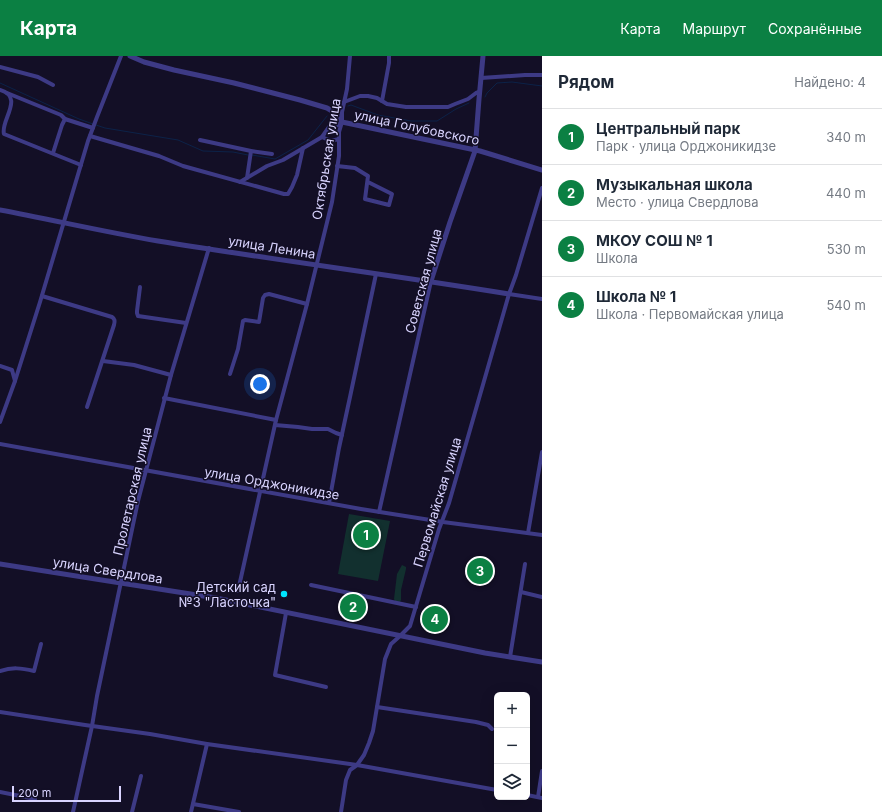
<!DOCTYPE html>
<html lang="ru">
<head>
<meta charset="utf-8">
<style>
  :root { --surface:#fff; --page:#f2f2f3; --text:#1f2937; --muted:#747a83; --line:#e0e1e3; --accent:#0b8043 }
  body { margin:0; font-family:Inter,sans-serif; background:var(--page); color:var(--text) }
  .controls { position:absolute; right:12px; bottom:12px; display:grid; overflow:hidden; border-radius:6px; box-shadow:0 4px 16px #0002 }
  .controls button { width:36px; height:36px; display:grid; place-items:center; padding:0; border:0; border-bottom:1px solid var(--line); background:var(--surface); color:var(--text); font:20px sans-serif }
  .scale { position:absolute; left:12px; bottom:10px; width:109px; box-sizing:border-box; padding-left:4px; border:2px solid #d9d4ff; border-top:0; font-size:11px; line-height:14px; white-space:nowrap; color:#d9d4ff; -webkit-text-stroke:3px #130f26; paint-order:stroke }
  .you { position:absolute; left:260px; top:328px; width:14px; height:14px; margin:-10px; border:3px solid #fff; border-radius:50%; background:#1a73e8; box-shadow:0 0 0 6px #1a73e833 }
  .badge { display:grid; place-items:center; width:26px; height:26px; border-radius:50%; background:var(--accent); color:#fff; font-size:13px; font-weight:700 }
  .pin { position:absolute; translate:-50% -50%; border:2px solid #fff; box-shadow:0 1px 4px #0006 }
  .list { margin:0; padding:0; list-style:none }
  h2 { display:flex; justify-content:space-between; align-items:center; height:52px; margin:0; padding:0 16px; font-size:17px }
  h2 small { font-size:13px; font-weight:400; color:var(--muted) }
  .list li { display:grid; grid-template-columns:26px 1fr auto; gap:12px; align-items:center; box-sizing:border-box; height:56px; padding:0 16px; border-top:1px solid var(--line) }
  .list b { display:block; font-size:15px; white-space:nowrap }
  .list p { margin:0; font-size:13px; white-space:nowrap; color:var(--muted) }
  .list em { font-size:13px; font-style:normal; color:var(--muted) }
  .icon { flex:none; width:22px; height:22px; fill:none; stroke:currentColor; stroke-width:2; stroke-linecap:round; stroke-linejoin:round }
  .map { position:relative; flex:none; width:542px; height:756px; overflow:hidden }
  header { display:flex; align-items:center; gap:24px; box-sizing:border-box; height:56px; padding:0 20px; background:var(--accent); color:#fff }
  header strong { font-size:19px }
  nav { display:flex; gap:22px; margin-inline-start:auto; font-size:14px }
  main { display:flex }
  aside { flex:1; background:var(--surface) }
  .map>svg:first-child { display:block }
  .green { fill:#12302f }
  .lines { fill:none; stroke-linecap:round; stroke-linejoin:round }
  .stream { stroke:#0c2248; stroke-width:1 }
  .minor { stroke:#3d3a85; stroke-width:4 }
  .tertiary { stroke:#3d3a85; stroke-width:5 }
  .poi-dot { fill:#00e5ff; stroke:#130f26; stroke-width:1.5 }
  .labels { text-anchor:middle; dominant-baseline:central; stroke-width:3; stroke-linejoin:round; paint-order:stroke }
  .street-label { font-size:13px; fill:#d9d4ff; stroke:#130f26 }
  .poi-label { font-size:13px; fill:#d9d4ff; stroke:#130f26; text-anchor:end }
</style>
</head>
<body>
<header>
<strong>Карта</strong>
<nav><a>Карта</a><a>Маршрут</a><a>Сохранённые</a></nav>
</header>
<main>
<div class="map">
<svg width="542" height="756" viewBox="0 0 542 756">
  <rect width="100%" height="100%" fill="#130f26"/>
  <g class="green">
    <path d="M349,458L390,465L378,525L338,518Z"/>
    <path d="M402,509L406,511V513L401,534V544L400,546L395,545L394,543L397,518Z"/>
  </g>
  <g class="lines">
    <g class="stream">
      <path d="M0,27L79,63L93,68"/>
      <path d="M485,41L487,37L497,27L512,26L542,30"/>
      <path d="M348,50L351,49L378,59L411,65H437L456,53L469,47"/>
      <path d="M96,69L105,72L178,84L203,95L233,96L248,99"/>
      <path d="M252,99L275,103L308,84L327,60"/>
    </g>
    <g class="minor">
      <path d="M0,11L38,21L53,29"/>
      <path d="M481,22L525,19H542"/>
      <path d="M0,34C25,41 0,65 4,78L81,109"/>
      <path d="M7,37L61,59L65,63"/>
      <path d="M382,45L389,7V0"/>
      <path d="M344,46L360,40H368L377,42L387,48L406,51H448L455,48L468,43L476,37L479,36"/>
      <path d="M90,80L159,100L183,110L284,138H288L292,131L297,119L303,92"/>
      <path d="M322,81L331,85L339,83"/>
      <path d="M200,84L251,95L272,98"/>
      <path d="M53,97L62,69L65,63L93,72"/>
      <path d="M337,110L355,112L368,120L365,143L389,149L392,138L368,126"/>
      <path d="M247,122L251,95"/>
      <path d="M240,126L267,110L283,104L322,81L329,71L338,69L342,66"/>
      <path d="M140,231L137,255V257L138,260L186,267"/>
      <path d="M509,238L542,243"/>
      <path d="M42,240L112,261C115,263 115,265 114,269L87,351"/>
      <path d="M103,305L134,309L171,319"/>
      <path d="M0,310L12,314L15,325"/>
      <path d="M230,318L238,293L243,265L245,264L259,266L263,242L265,239L269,238L307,248"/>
      <path d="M164,342L276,364"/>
      <path d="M0,366L15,325L40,246L88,85L97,61L121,0"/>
      <path d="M275,369L298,371L312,373H328L336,377L342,379"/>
      <path d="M0,388L361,453L443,466L542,479"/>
      <path d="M329,447L339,392L350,341L376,218"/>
      <path d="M379,456L431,225"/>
      <path d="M528,477L542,396"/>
      <path d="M311,529L416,551"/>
      <path d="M238,535L276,364L307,248L332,146L339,100V76L342,66V56L347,33L350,0"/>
      <path d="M521,536L542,541"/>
      <path d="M286,557L275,619L326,631"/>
      <path d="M510,601L525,508"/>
      <path d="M0,615C12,611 21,612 34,615L41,588"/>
      <path d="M377,651L476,666L488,669L492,673"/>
      <path d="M0,656L85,669L150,678L207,688L357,709L497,734"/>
      <path d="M0,736L35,743"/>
      <path d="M527,739L542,742"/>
      <path d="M538,741L542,715"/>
      <path d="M193,748L239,756"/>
      <path d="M73,756L92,670L97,640L138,445L171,319L209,192"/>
      <path d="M132,756L141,720"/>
      <path d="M191,756L207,688"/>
      <path d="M341,756L346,724L350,714L357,709L364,699L369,687L373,675L385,603L391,588L400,580L410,570L439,473L449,447L509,238L516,219L542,132"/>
    </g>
    <g class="tertiary">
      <path d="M130,0L144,6L174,14L234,27L300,44L327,52L337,58L342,66L480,95L542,114"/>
      <path d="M0,154C53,164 105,176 158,185C275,204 392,219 509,238"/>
      <path d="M431,225L450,166L475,95L479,43L483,0"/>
      <path d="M0,508L216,542L485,597L542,606"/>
    </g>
  </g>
  <circle class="poi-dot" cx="284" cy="538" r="4"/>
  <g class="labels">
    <g class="street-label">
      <text transform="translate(417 71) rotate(12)">улица Голубовского</text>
      <text transform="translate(326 103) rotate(-81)">Октябрьская улица</text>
      <text transform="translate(272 191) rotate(9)">улица Ленина</text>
      <text transform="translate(423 225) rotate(-75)">Советская улица</text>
      <text transform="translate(272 427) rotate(10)">улица Орджоникидзе</text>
      <text transform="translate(132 435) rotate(-77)">Пролетарская улица</text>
      <text transform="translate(437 446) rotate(-73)">Первомайская улица</text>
      <text transform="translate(108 514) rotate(9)">улица Свердлова</text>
    </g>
    <g class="poi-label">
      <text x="276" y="531">Детский сад<tspan x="276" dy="15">№3 "Ласточка"</tspan></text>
    </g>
  </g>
</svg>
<div class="controls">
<button>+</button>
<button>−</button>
<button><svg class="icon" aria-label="layers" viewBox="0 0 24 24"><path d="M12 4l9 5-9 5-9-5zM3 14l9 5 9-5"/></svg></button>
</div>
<div class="scale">200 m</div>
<div class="you"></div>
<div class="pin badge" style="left:366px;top:479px">1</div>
<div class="pin badge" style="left:353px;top:551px">2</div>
<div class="pin badge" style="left:480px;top:515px">3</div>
<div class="pin badge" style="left:435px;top:563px">4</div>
</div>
<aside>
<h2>Рядом<small>Найдено: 4</small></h2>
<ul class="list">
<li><span class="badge">1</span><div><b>Центральный парк</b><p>Парк · улица Орджоникидзе</p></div><em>340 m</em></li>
<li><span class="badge">2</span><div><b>Музыкальная школа</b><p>Место · улица Свердлова</p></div><em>440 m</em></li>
<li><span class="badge">3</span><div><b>МКОУ СОШ № 1</b><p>Школа</p></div><em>530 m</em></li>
<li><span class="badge">4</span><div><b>Школа № 1</b><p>Школа · Первомайская улица</p></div><em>540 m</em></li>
</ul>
</aside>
</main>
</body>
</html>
